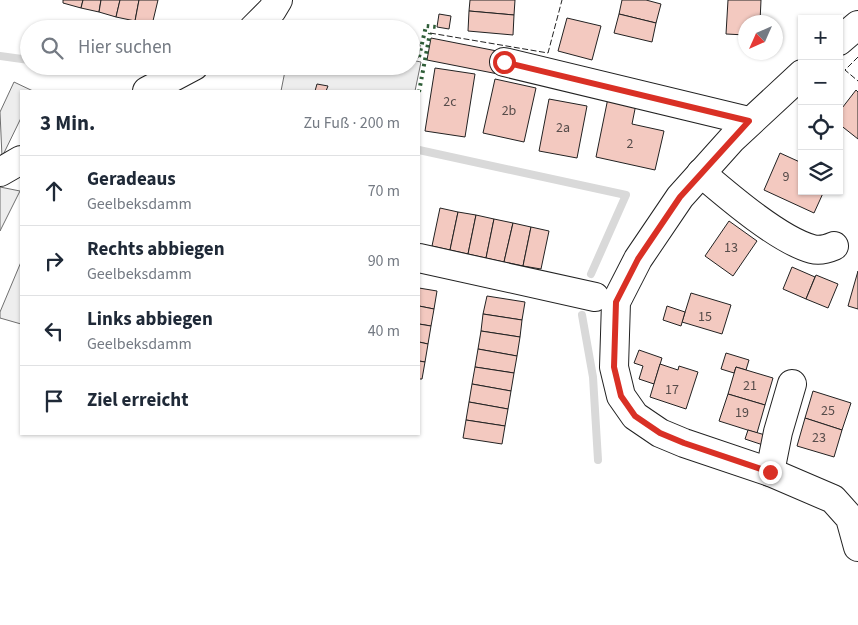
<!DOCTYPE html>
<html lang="de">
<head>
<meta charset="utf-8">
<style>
  :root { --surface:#fff; --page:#f2f2f3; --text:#1f2937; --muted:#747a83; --line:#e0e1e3 }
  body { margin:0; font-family:"Source Sans 3",sans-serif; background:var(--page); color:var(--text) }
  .controls { position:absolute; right:15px; top:15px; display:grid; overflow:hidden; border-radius:0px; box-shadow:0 1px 4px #0004 }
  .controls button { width:45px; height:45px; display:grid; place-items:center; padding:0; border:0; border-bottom:1px solid var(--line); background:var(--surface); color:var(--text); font:25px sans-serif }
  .compass { position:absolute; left:738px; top:15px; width:45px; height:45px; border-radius:50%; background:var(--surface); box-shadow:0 1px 4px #0004; rotate:225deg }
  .stop { position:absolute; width:15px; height:15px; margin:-11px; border:4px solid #d93025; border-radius:50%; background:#fff }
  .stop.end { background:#d93025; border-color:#fff; box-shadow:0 1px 5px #0008 }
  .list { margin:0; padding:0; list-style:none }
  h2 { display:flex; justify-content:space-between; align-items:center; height:65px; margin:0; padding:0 20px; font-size:21px }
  h2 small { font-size:16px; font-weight:400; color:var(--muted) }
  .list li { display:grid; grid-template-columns:32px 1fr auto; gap:15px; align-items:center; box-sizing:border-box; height:70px; padding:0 20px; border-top:1px solid var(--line) }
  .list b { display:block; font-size:19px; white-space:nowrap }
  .list p { margin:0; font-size:16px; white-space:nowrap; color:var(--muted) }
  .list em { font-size:16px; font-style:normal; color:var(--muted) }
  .icon { flex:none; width:28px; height:28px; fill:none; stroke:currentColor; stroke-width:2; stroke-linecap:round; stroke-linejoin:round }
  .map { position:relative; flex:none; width:858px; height:625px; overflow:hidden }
  .search { position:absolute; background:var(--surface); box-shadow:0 1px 4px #0004; left:20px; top:20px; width:400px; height:55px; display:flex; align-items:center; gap:12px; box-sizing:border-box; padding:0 18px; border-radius:28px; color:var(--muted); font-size:19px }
  .panel { position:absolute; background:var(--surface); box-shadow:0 1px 4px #0004; left:20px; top:90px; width:400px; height:345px; border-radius:0px }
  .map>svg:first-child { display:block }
  .green { fill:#eee; stroke:#6f6f6f }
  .parking { fill:#ededed; stroke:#6f6f6f }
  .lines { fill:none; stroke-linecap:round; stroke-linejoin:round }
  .stream { stroke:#d9d9d9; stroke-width:8 }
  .building { fill:#f3c9c0; stroke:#222 }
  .minor-casing { stroke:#222; stroke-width:30 }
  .minor { stroke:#fff; stroke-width:28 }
  .hedge { stroke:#2f5e38; stroke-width:4; stroke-dasharray:2.5 4; stroke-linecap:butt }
  .fence { stroke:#222; stroke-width:1; stroke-dasharray:6 2.5; stroke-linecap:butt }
  .route { stroke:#d93025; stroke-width:6 }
  .labels { text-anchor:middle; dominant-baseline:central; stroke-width:4; stroke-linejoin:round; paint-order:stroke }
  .number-label { font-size:14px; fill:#564c4a }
</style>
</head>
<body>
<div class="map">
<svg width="858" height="625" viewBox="0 0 858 625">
  <rect width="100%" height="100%" fill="#fff"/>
  <path class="green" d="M21,262V324L0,318V312Z"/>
  <g class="parking">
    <path d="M411,60L421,62L415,91H281L286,66H376L399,71L401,66H411Z"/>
    <path d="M14,82L33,91H21V118L2,157L0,112Z"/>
    <path d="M0,187L20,191L0,231Z"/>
  </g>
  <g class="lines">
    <g class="stream">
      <path d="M0,56L29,60"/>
      <path d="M64,66L83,69"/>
      <path d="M419,150L626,195L591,274"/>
      <path d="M582,315L593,377L598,460"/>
    </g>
  </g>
  <g class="building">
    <path d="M63,0H83L81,8L63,3Z"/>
    <path d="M83,0H101L99,12L81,8Z"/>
    <path d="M101,0H120L116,17L99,12Z"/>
    <path d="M120,0H139L135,21L116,17Z"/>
    <path d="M139,0H158L152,25L135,21Z"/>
    <path d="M470,0H515L514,15L469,11Z"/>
    <path d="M622,0H646L661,4L656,23L619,14Z"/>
    <path d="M728,0H761L760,22H746V35L726,34Z"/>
    <path d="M469,11L514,15L513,35L468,31Z"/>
    <path d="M439,14L451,16L449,29L437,27Z"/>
    <path d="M619,14L656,23L652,42L614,33Z"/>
    <path d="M567,18L601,26L592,60L558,51Z"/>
    <path d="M431,38L502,52L498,74L427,60Z"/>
    <path d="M411,44L420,45L418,58L411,57Z"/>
    <path d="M435,68L475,74L465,137L425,131Z"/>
    <path d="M495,79L536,88L524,142L483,133Z"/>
    <path d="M317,84L328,86L326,91H315Z"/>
    <path d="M856,90L858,92V139L839,124V112Z"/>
    <path d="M608,98L636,104L632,124L664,131L655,170L596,157Z"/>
    <path d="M549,99L587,106L577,158L539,151Z"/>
    <path d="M780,153L802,163V191H824L814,213L764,190Z"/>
    <path d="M440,208L458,212L450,250L432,246Z"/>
    <path d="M458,212L476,215L468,254L450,250Z"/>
    <path d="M476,215L494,219L486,258L468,254Z"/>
    <path d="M494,219L513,223L504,262L486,258Z"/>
    <path d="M729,221L757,241L733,276L705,256Z"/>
    <path d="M513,223L531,227L523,266L504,262Z"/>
    <path d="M531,227L549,231L541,269L523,266Z"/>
    <path d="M792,267L815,277L806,299L783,289Z"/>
    <path d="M858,271V309L848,306Z"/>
    <path d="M816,275L838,284L828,308L806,299Z"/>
    <path d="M419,288L437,291L434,309L419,306Z"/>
    <path d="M691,293L731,305L722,334L682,322Z"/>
    <path d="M487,296L525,302L522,320L483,314Z"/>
    <path d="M419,306L434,309L431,326L419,324Z"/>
    <path d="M667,306L685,312L681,326L663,320Z"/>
    <path d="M483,314L522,320L520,337L481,331Z"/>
    <path d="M419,324L431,326L428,344L419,342Z"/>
    <path d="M481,331L520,337L517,356L478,349Z"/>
    <path d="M419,342L428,344L425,362L419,361Z"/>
    <path d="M478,349L517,356L514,373L475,367Z"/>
    <path d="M639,350L662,358L654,384L639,379L643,366L634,363Z"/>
    <path d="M726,353L749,360L746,370L736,367L734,373L721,369Z"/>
    <path d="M419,361L425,362L422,379H419Z"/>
    <path d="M660,364L678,370L679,366L698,372L686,409L650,397Z"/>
    <path d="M475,367L514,373L511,391L472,384Z"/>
    <path d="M736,367L773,378L765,405L728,394Z"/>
    <path d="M472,384L511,391L508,409L469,402Z"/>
    <path d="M813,391L851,403L842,430L805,418Z"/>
    <path d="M728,394L765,405L757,433L719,421Z"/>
    <path d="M469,402L508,409L505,426L466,420Z"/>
    <path d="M805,418L842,430L834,457L797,446Z"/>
    <path d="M466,420L505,426L502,444L463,438Z"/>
    <path d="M748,430L772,437L769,447L745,439Z"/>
  </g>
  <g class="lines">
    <defs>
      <g id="minor">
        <path d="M253,29L272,10L278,0"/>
        <path d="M839,41L858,25"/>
        <path d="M504,62L749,121"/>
        <path d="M802,74L732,139L680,197L638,259L616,302L614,367L621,396L635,416L660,433L684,443L770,472L833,499L850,518L858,547"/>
        <path d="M147,91L194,66"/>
        <path d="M0,172L21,160"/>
        <path d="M701,173C728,196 779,240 812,249C819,251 827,249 834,246"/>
        <path d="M419,258L595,297"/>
        <path d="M770,472L778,432L792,384"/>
      </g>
    </defs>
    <use href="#minor" class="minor-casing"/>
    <use href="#minor" class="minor"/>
    <g class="hedge">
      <path d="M419,57L426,26L437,27"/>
      <path d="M419,92L430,33"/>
    </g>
    <g class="fence">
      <path d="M430,33L548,53L562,0"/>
      <path d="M858,57L845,70L858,81"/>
    </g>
  </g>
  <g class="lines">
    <path class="route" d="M504,62L749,121L680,197L638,259L616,302L614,367L621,396L635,416L660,433L684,443L770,472"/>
  </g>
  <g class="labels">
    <g class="number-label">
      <text x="450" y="102">2c</text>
      <text x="509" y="111">2b</text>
      <text x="563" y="128">2a</text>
      <text x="630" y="144">2</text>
      <text x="786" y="177">9</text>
      <text x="731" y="248">13</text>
      <text x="705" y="317">15</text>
      <text x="750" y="386">21</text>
      <text x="672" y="390">17</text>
      <text x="828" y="411">25</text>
      <text x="742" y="413">19</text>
      <text x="819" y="438">23</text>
    </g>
  </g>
</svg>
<div class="controls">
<button>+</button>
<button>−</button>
<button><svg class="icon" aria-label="locate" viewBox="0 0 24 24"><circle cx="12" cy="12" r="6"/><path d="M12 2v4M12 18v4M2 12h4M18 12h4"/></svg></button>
<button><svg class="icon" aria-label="layers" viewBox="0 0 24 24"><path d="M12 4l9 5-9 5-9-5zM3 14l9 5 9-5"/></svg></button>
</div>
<svg class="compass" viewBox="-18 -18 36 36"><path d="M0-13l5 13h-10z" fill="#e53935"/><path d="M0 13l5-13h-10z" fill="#747a83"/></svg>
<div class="stop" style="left:504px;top:62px"></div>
<div class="stop end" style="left:770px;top:472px"></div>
<div class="search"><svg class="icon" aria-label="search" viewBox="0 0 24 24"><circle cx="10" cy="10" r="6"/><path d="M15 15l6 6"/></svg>Hier suchen</div>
<section class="panel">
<h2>3 Min.<small>Zu Fuß · 200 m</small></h2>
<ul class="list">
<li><svg class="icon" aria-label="ahead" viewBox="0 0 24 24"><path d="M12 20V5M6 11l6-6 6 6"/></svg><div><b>Geradeaus</b><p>Geelbeksdamm</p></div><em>70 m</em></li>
<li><svg class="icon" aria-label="right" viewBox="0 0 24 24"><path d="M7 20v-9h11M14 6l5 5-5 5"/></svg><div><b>Rechts abbiegen</b><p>Geelbeksdamm</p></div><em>90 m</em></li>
<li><svg class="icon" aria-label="left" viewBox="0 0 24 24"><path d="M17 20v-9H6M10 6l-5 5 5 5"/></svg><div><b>Links abbiegen</b><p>Geelbeksdamm</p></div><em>40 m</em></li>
<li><svg class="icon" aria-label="arrive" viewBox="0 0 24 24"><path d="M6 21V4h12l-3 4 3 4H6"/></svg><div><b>Ziel erreicht</b></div></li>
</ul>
</section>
</div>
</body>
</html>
